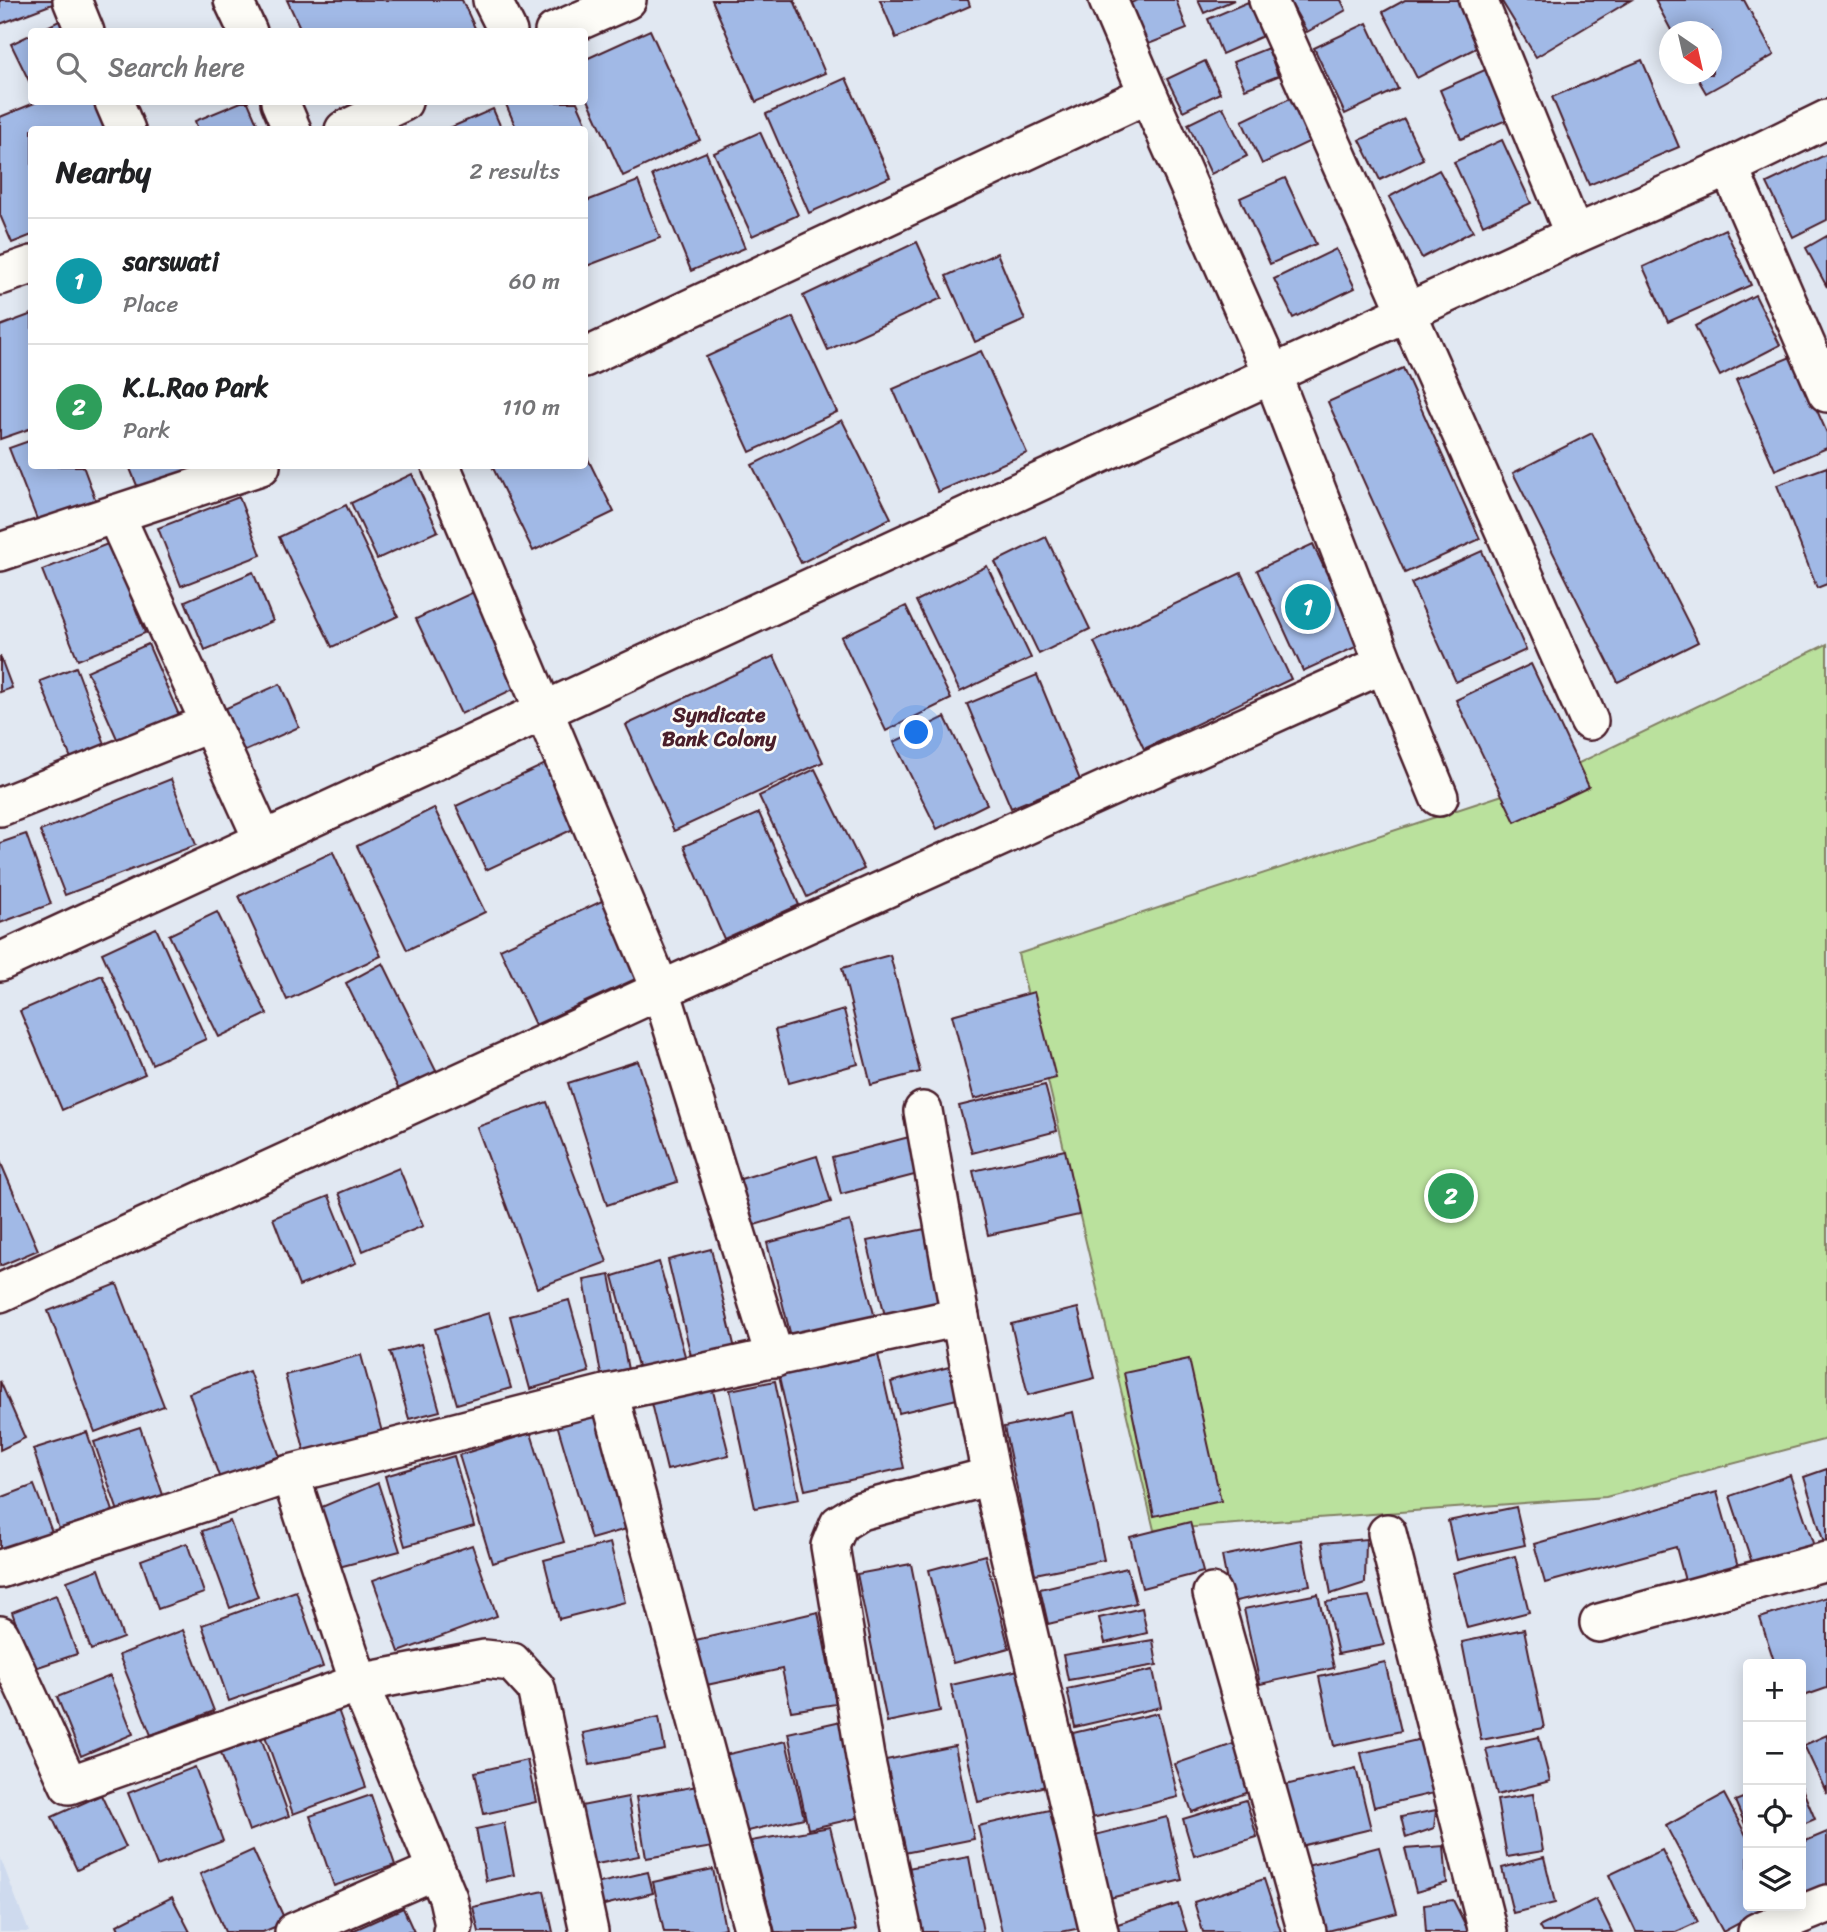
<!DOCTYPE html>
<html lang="en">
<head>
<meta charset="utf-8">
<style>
  :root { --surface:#fff; --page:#f2f2f2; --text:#202124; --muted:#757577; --line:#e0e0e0; --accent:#b45309 }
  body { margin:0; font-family:Sriracha,sans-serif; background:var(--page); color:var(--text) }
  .controls { position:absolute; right:21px; bottom:21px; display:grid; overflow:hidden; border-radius:7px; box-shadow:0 4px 18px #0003 }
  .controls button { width:63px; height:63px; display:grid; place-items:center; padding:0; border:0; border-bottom:2px solid var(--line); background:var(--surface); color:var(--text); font:35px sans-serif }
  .compass { position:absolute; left:1659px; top:21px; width:63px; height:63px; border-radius:50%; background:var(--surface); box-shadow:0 4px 18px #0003; rotate:146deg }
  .you { position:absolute; left:917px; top:733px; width:24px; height:24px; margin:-18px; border:5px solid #fff; border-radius:50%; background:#1a73e8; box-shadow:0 0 0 10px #1a73e833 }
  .badge { display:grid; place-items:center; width:46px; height:46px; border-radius:50%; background:var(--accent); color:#fff; font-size:23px; font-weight:700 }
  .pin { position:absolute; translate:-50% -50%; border:4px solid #fff; box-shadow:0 2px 7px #0006 }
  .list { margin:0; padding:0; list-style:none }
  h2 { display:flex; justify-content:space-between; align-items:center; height:91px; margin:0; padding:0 28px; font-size:30px }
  h2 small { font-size:23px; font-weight:400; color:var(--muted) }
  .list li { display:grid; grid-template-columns:46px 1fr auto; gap:21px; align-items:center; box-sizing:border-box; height:126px; padding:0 28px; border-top:2px solid var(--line) }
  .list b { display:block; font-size:26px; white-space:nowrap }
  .list p { margin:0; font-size:23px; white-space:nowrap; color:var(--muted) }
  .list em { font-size:23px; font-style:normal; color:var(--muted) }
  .icon { flex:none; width:38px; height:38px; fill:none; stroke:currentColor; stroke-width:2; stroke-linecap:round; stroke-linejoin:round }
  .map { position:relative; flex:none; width:1827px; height:1932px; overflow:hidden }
  .search { position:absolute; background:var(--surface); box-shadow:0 4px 18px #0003; left:28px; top:28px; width:560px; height:77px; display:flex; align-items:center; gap:18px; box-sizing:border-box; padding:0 24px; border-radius:7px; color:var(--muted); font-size:26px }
  .panel { position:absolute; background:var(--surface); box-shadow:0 4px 18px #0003; left:28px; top:126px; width:560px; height:343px; border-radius:7px }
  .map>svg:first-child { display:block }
  .built { fill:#cedaee }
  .green { fill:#bae19d; stroke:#828064; stroke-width:2 }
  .building { fill:#a1b9e6; stroke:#4a1f2b; stroke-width:2 }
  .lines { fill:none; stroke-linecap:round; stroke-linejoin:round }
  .street-casing { stroke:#4a1f2b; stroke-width:42 }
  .street { stroke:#fdfcf7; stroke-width:37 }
  .labels { text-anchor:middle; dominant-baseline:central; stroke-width:5; stroke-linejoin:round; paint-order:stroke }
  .neighbourhood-label { font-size:21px; font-weight:bold; fill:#4a1f2b; stroke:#fdfcf7 }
</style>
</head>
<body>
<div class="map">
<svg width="1827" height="1932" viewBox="0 0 1827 1932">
  <rect width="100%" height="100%" fill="#e1e8f2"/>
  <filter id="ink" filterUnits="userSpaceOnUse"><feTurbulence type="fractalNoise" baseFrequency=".0143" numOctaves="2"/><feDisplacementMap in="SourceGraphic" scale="14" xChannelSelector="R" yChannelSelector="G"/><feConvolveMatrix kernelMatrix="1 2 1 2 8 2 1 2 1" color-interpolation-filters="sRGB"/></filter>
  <g filter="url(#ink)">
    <path class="built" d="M0,1857L29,1932H0Z"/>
    <path class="green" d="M1827,644V1439L1606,1497L1154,1530L1018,954L1533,785Z"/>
    <g class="building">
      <path d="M0,0H58V2L0,24Z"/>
      <path d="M287,0H462L475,28L468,32H302Z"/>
      <path d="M712,0H794L825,73L756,102Z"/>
      <path d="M880,0H968L970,6L896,38Z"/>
      <path d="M1138,0H1176L1187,29L1146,45L1130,3Z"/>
      <path d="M1198,0H1234L1204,13Z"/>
      <path d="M1289,0H1341L1346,10L1307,32Z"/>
      <path d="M1405,0H1457L1480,46L1417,78L1383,12Z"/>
      <path d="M1501,0H1631L1536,57Z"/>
      <path d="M1655,0H1744L1774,55L1706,93L1695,74H1712V32H1672Z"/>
      <path d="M1248,2L1263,36L1222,54L1208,19Z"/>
      <path d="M61,20L66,32H37Z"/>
      <path d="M1367,23L1398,89L1345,114L1314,48Z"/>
      <path d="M650,30L700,140L623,176L584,91V60Z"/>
      <path d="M32,34V87L11,44Z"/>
      <path d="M1268,48L1278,76L1245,89L1233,62Z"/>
      <path d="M1642,60L1679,147L1589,185L1552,97Z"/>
      <path d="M1205,61L1220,93L1183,111L1167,79Z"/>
      <path d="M1487,69L1509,119L1461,139L1440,90Z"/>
      <path d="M846,78L890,177L809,213L766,114Z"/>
      <path d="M1301,93L1321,136L1262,164L1242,121Z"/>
      <path d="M37,102H98L110,130H32V235L12,243L0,215V117Z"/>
      <path d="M241,102H248L260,130H198L195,121Z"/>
      <path d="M505,102H577L588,127L581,130H517Z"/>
      <path d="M1223,107L1247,156L1211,174L1188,124Z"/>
      <path d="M493,109L502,130H445Z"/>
      <path d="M1404,119L1423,159L1380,180L1360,140Z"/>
      <path d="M760,132L798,215L752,236L714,153Z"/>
      <path d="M1502,140L1531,203L1483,225L1454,162Z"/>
      <path d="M706,152L745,248L691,271L652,175Z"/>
      <path d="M1827,154V220L1793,237L1767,183Z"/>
      <path d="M1439,170L1473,231L1422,258L1389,197Z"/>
      <path d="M1285,178L1316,244L1270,264L1240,198Z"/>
      <path d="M638,181L660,238L584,267V202Z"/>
      <path d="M1725,229L1751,285L1668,322L1643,267Z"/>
      <path d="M1827,236V287L1806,248Z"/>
      <path d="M917,242L942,298L828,350L803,296Z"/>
      <path d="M1336,249L1355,288L1293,318L1274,279Z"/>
      <path d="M997,253L1025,320L975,342L946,276Z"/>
      <path d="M1755,295L1780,345L1720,376L1695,326Z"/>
      <path d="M32,314V428L0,439V326Z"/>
      <path d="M793,317L837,412L750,452L706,357Z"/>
      <path d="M981,351L1027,453L938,492L893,389Z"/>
      <path d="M1793,356L1827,433V448L1775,470L1736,380Z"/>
      <path d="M1403,368L1480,539L1405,573L1328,402Z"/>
      <path d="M842,420L891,518L801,563L752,465Z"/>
      <path d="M1592,433L1698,642L1618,682L1513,473Z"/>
      <path d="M32,440V466H83L97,504L40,527L9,448Z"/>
      <path d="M584,451L614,512L533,551L492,466H584Z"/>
      <path d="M129,466H206L140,493Z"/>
      <path d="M1827,467V584L1817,588L1777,485Z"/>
      <path d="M412,474L438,531L377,559L351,503Z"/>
      <path d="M239,497L261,555L181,586L158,528Z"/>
      <path d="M346,505L398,616L332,647L279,537Z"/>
      <path d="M1046,537L1090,629L1039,654L995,562Z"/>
      <path d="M110,543L145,633L78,660L42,570Z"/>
      <path d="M1313,544L1360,645L1303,671L1257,570Z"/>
      <path d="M1482,551L1526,650L1456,682L1411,583Z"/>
      <path d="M987,566L1031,658L960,692L916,601Z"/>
      <path d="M253,572L273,621L205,650L185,601Z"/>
      <path d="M1241,573L1291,679L1144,749L1094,642Z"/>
      <path d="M478,590L522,685L461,714L416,619Z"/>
      <path d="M906,606L951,699L886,731L841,637Z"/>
      <path d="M148,644L179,715L118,741L87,671Z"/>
      <path d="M0,656L12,688L0,692Z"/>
      <path d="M774,656L823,762L674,831L626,725Z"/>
      <path d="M1531,664L1589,787L1515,822L1456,700Z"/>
      <path d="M76,667L108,752L74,766L40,681Z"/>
      <path d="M1037,675L1080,780L1011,808L967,704Z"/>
      <path d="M280,684L299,727L241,753L222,710Z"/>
      <path d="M945,717L987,804L937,829L894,742Z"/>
      <path d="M554,760L584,824L486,870L456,806Z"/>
      <path d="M815,769L864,869L807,897L759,796Z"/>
      <path d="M171,779L196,845L65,895L40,831Z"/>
      <path d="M434,808L485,912L407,950L357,846Z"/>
      <path d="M759,813L799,905L724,939L684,846Z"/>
      <path d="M26,834L51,904L0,923V843Z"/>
      <path d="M333,852L381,956L287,1000L239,896Z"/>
      <path d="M606,899L642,976L535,1025L500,949Z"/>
      <path d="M217,912L267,1014L219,1037L169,935Z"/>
      <path d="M156,928L206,1039L152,1064L102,953Z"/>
      <path d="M890,955L920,1072L871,1085L842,968Z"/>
      <path d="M383,963L437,1073L400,1092L346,983Z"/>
      <path d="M102,975L145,1074L62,1110L20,1011Z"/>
      <path d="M1034,992L1056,1078L974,1099L952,1015Z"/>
      <path d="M844,1010L858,1064L789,1083L775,1030Z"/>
      <path d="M638,1061L677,1182L607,1205L568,1083Z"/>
      <path d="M1045,1085L1057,1131L972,1153L959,1106Z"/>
      <path d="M547,1102L607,1262L537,1288L477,1127Z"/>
      <path d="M913,1136L922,1173L841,1194L832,1157Z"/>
      <path d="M1065,1150L1079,1215L988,1235L973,1171Z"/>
      <path d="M817,1156L831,1202L748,1227L734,1181Z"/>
      <path d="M0,1161L38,1250L0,1266Z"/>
      <path d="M399,1168L423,1226L363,1251L339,1193Z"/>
      <path d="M329,1196L356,1263L299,1286L273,1218Z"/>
      <path d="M850,1221L876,1322L793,1344L767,1243Z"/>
      <path d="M925,1229L945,1306L886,1320L867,1241Z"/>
      <path d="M711,1249L736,1353L693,1364L668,1260Z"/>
      <path d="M659,1262L687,1363L641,1377L613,1276Z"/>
      <path d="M610,1275L629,1375L602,1380L584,1280Z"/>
      <path d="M117,1284L164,1406L95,1432L48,1311Z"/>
      <path d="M569,1300L589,1372L530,1389L510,1316Z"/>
      <path d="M1078,1308L1095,1378L1028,1395L1011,1324Z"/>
      <path d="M489,1313L511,1388L457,1404L435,1329Z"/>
      <path d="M421,1344L440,1411L409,1419L390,1352Z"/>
      <path d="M877,1350L904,1468L805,1490L778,1372Z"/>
      <path d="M361,1355L382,1432L305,1453L285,1375Z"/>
      <path d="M1189,1359L1221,1501L1154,1516L1124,1373Z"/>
      <path d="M953,1366L961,1398L899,1413L891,1382Z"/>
      <path d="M249,1371L284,1468L224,1490L189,1393Z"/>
      <path d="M0,1381L25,1438L0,1450Z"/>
      <path d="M775,1381L799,1499L755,1508L730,1390Z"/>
      <path d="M711,1383L729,1455L667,1470L650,1399Z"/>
      <path d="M603,1410L637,1526L591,1539L557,1424Z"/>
      <path d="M1073,1412L1104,1560L1035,1574L1004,1427Z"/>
      <path d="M140,1427L167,1507L122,1523L94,1442Z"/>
      <path d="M87,1432L113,1511L59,1529L33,1449Z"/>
      <path d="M531,1433L564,1542L492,1563L459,1455Z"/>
      <path d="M454,1456L474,1526L405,1546L385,1476Z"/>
      <path d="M1827,1469V1549L1826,1550L1804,1477Z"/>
      <path d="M1790,1475L1815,1549L1754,1569L1730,1496Z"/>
      <path d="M378,1483L400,1551L335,1568L317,1509Z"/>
      <path d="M34,1485L52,1532L0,1553V1498Z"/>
      <path d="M1717,1492L1741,1577L1688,1592L1676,1547L1545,1583L1534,1544Z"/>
      <path d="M1516,1507L1525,1545L1457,1560L1448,1521Z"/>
      <path d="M230,1521L258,1597L230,1608L202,1531Z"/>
      <path d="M1190,1522L1203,1572L1142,1588L1130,1537Z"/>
      <path d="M1366,1539L1365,1583L1331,1594L1322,1543Z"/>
      <path d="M1301,1540L1310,1585L1231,1602L1222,1556Z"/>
      <path d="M187,1543L204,1593L158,1609L141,1560Z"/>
      <path d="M610,1543L625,1602L559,1619L544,1560Z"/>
      <path d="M472,1545L497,1616L399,1652L373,1580Z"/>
      <path d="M985,1555L1009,1648L953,1663L929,1570Z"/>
      <path d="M1515,1556L1529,1612L1467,1628L1453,1573Z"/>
      <path d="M911,1564L940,1711L887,1722L857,1574Z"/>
      <path d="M1127,1568L1136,1603L1048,1624L1040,1589Z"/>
      <path d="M99,1569L123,1638L91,1650L67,1581Z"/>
      <path d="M296,1591L323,1667L229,1701L202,1625Z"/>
      <path d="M1318,1594L1334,1668L1260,1684L1244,1609Z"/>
      <path d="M56,1595L77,1654L32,1669L12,1612Z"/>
      <path d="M1369,1596L1384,1645L1338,1654L1326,1602Z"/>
      <path d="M1827,1597V1688L1801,1697V1664H1775L1760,1618Z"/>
      <path d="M1142,1608L1147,1633L1105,1643L1099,1618Z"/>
      <path d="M818,1612L836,1704L791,1711L782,1669L697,1687L687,1642Z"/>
      <path d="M1524,1629L1544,1728L1481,1740L1462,1642Z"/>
      <path d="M183,1630L214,1711L151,1735L119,1655Z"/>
      <path d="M1153,1640L1157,1665L1068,1680L1063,1655Z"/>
      <path d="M1385,1662L1401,1731L1334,1746L1319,1677Z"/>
      <path d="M1023,1669L1050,1785L978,1802L951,1685Z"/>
      <path d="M1153,1670L1161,1707L1075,1727L1067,1689Z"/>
      <path d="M110,1676L133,1734L81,1756L57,1697Z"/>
      <path d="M337,1707L366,1787L293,1814L264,1733Z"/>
      <path d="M1158,1713L1178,1797L1092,1818L1073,1733Z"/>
      <path d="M659,1717L665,1750L590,1765L583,1733Z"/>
      <path d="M850,1719L870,1815L808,1829L788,1733Z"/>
      <path d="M259,1732L289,1816L249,1831L219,1747Z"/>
      <path d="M1827,1735V1794L1804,1745Z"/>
      <path d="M1539,1737L1550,1781L1497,1795L1486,1749Z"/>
      <path d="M1426,1738L1438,1792L1374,1807L1361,1753Z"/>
      <path d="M786,1741L804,1818L739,1833L720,1756Z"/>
      <path d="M1239,1742L1255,1790L1192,1812L1175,1764Z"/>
      <path d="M955,1746L974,1839L899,1854L881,1761Z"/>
      <path d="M527,1760L536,1802L484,1814L475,1772Z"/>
      <path d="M195,1767L223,1841L157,1866L128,1793Z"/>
      <path d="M1356,1768L1371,1829L1292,1848L1277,1787Z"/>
      <path d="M703,1785L713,1847L646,1858L636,1797Z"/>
      <path d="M1801,1786L1815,1819L1801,1825Z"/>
      <path d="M1533,1794L1543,1851L1507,1857L1497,1800Z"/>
      <path d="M1724,1794L1748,1839V1906H1771L1723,1932L1666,1826Z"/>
      <path d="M101,1795L126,1847L77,1870L52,1817Z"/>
      <path d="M371,1795L395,1865L334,1886L310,1816Z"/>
      <path d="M1748,1796V1831L1735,1801Z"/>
      <path d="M628,1797L639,1856L586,1866L576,1807Z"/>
      <path d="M1246,1800L1257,1837L1194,1856L1183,1819Z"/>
      <path d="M1054,1809L1081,1928L1061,1932H1002L978,1826Z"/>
      <path d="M1436,1810L1434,1828L1406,1838L1401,1817Z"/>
      <path d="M1167,1817L1182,1880L1110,1898L1095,1835Z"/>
      <path d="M504,1823L514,1875L486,1881L476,1829Z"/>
      <path d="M830,1827L856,1930L845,1932H775L751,1841Z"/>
      <path d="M1827,1832V1886L1803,1897L1801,1892V1843Z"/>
      <path d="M1444,1846L1447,1883L1416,1892L1405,1849Z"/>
      <path d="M1379,1847L1397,1913L1324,1932L1307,1866Z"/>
      <path d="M253,1850L286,1922L263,1932H225L200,1874Z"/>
      <path d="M1662,1850L1698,1922L1676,1932H1636L1609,1875Z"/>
      <path d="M969,1857L983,1932H913L902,1869Z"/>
      <path d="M1544,1857L1555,1903L1513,1913L1502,1868Z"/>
      <path d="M713,1869L725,1928L709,1932H664L653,1882Z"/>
      <path d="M648,1872L653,1893L596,1907L591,1885Z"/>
      <path d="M1264,1879L1281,1932H1203L1194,1902Z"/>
      <path d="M544,1891L553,1932H479L473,1907Z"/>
      <path d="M172,1897L190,1932H120L117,1925Z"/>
      <path d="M1596,1899L1612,1932H1542L1539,1927Z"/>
      <path d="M1453,1900L1469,1932H1426L1424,1904Z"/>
      <path d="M1178,1904L1187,1932H1114L1112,1926Z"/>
      <path d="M403,1908L414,1932H350Z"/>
    </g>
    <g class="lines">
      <defs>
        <g id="street">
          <path d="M72,0L85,32"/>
          <path d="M233,0L248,32"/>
          <path d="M492,0L508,32"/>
          <path d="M1108,0L1148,94"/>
          <path d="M1268,0L1589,721"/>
          <path d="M554,32L627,0"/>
          <path d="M114,102L126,130"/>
          <path d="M280,102L292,130"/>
          <path d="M344,130L403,102"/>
          <path d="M1729,167L1827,393"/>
          <path d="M1574,235L1729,167L1827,119"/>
          <path d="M0,276L32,265"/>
          <path d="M584,358L1148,94L1272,374L1384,664L1439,797"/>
          <path d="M441,466L661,990L775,1358"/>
          <path d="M115,514L263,840"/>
          <path d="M0,552L261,466"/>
          <path d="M0,807L210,723"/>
          <path d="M0,962L1574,235L1478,0"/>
          <path d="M923,1111L960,1317"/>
          <path d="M0,1293L661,990L1384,664"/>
          <path d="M609,1393L754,1932"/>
          <path d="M290,1474L359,1683L448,1898L454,1925L452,1932"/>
          <path d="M1387,1533L1488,1932"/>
          <path d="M0,1569L290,1474L609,1393L960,1317L991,1476L1099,1932"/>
          <path d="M1212,1593L1307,1932"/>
          <path d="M1599,1623L1827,1561"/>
          <path d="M0,1635L69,1785L359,1683L485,1659L512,1662L536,1688L589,1932"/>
          <path d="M294,1932L436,1870"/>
          <path d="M903,1932L865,1757L830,1546L839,1524L860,1511L991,1476"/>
          <path d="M1757,1932L1827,1904"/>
        </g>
      </defs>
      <use href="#street" class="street-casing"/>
      <use href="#street" class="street"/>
    </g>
  </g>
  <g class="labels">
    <g class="neighbourhood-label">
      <text x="719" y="715">Syndicate<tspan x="719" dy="24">Bank Colony</tspan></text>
    </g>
  </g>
</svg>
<div class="controls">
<button>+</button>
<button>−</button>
<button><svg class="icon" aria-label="locate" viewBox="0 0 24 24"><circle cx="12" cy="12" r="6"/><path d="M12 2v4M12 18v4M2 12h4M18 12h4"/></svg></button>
<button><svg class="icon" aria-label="layers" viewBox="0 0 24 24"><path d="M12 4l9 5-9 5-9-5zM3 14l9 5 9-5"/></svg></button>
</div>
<svg class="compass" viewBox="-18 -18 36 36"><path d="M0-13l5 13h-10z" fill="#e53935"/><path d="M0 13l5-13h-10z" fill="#757577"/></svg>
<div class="you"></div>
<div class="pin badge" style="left:1308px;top:607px;background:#0f9aa8">1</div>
<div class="pin badge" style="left:1451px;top:1196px;background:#2e9e5b">2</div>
<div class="search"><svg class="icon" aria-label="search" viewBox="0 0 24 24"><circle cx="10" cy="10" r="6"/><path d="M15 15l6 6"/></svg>Search here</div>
<section class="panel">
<h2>Nearby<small>2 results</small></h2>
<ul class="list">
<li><span class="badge" style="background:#0f9aa8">1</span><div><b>sarswati</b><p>Place</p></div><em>60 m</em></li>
<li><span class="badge" style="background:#2e9e5b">2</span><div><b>K.L.Rao Park</b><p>Park</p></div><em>110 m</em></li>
</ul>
</section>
</div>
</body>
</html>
